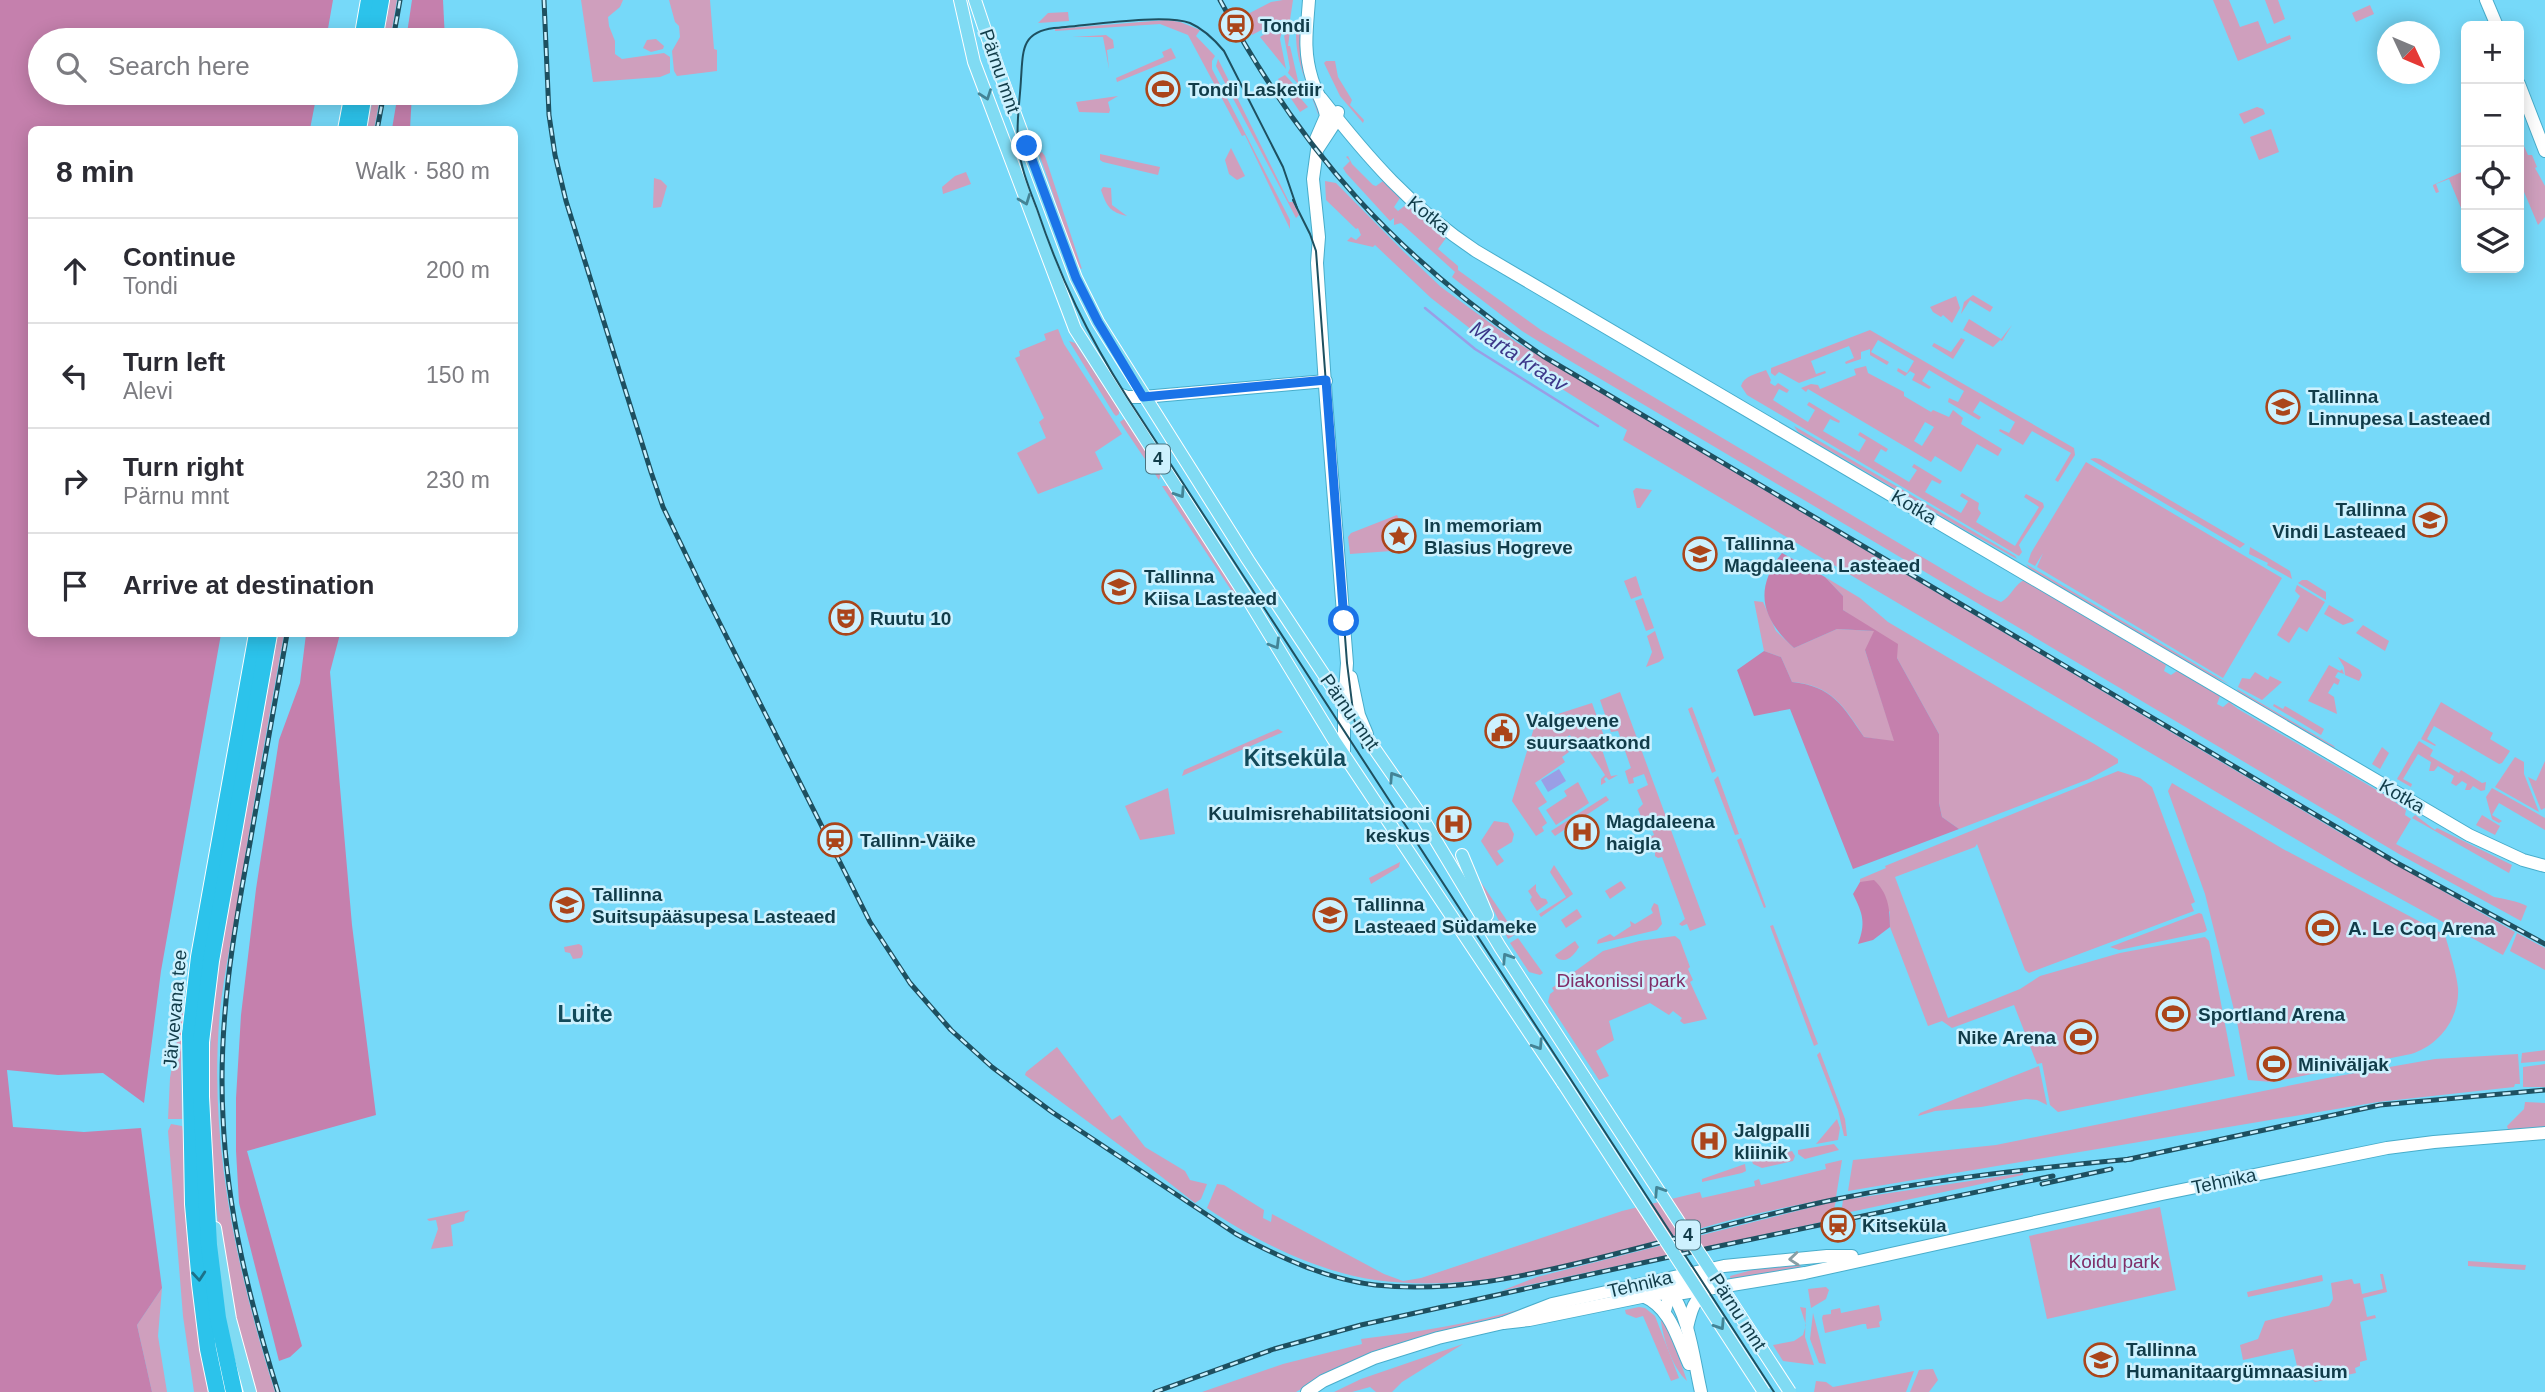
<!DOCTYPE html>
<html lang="en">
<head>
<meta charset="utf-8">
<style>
  :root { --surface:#fff; --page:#f2f2f3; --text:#2b2b33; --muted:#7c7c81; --line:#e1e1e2 }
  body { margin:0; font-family:Helvetica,sans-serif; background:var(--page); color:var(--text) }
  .controls { position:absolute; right:21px; top:21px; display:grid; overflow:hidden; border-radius:10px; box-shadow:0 4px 18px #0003 }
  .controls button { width:63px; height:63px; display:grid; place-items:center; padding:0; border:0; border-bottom:2px solid var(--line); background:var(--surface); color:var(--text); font:35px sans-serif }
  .compass { position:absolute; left:2377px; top:21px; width:63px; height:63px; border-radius:50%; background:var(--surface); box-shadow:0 4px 18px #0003; rotate:134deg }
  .stop { position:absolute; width:21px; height:21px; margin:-16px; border:5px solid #1a73e8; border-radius:50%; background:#fff }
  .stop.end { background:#1a73e8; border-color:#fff; box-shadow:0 2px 7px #0008 }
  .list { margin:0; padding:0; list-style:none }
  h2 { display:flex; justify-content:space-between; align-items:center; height:91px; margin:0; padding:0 28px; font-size:30px }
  h2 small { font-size:23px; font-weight:400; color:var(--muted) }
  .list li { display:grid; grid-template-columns:46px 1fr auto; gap:21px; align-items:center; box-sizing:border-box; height:105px; padding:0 28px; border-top:2px solid var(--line) }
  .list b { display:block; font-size:26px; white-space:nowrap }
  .list p { margin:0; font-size:23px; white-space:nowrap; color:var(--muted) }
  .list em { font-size:23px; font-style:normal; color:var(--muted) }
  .icon { flex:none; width:38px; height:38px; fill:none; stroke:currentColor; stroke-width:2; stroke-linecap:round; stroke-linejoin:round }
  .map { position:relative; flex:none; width:2545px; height:1392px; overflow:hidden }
  .search { position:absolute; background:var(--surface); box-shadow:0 4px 18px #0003; left:28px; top:28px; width:490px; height:77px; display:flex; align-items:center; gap:18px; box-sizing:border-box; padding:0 24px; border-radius:38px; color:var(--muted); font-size:26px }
  .panel { position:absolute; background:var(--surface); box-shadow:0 4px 18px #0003; left:28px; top:126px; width:490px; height:511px; border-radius:10px }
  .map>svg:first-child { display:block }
  .green { fill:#cf9fbd; fill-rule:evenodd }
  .forest { fill:#c580ad }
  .water { fill:#9a9ee5 }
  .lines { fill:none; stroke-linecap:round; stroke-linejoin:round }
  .stream { stroke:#9a9ee5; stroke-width:2.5 }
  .secondary-casing { stroke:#48adcb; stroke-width:14 }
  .primary-casing { stroke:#fff; stroke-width:14 }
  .highway-casing { stroke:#fff; stroke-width:18 }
  .secondary { stroke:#fff; stroke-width:12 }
  .primary { stroke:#80dbf3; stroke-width:12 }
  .highway { stroke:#2cc3eb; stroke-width:16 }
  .tram { stroke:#1e5060; stroke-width:2 }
  .rail-casing { stroke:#1e5060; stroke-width:5 }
  .rail { stroke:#cdf1fe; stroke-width:2.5; stroke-dasharray:8; stroke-linecap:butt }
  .primary-bridge-casing { stroke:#fff; stroke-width:14; stroke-linecap:butt }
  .primary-bridge { stroke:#80dbf3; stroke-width:12 }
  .oneway { stroke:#438496 }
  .oneway2 { stroke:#889ea4 }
  .oneway3 { stroke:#1c728a }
  .route { stroke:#1a73e8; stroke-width:9 }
  .labels { text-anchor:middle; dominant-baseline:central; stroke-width:5; stroke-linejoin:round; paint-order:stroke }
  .shield { fill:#cdf1fe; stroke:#49727f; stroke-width:2 }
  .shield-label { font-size:18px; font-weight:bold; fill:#113c49 }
  .poi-label { font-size:19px; font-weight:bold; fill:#113c49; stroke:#cdf1fe; text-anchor:start }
  .street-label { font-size:19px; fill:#113c49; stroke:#cdf1fe }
  .park-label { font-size:19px; fill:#802e68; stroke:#cdf1fe }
  .water-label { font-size:21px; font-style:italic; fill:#3d388a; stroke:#cdf1fe }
  .quarter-label { font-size:23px; font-weight:bold; fill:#134a5a; stroke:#cdf1fe }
</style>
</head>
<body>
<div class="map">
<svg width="2545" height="1392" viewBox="0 0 2545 1392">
  <rect width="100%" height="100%" fill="#76d9f9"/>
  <g class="green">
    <path d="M390,0H397L390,40H383Z"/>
    <path d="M581,0H623L620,7L608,17L609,26L615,41V54L622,59L664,53L670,57V73L660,77L593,82Z"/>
    <path d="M669,0H710L714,49L717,50V71L677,76L674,71L672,51L680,37L679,26L675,22Z"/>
    <path d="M1283,0H1293L1290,20H1279V27H1267L1252,35L1242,17L1271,2Z"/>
    <path d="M2213,0H2229L2240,27L2258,21L2267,44L2290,35L2291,39L2238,61Z"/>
    <path d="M2265,0H2278L2285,19L2274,24Z"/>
    <path d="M2370,5L2374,14L2356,22L2352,13Z"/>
    <path d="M1068,12L1069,21L1038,23L1048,13Z"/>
    <path d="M1166,20L1180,22L1200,30L1196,36L1215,56L1212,61V69L1290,220V229L1245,135L1242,136L1188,35L1160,24L1055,31V29Z"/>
    <path d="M1269,31L1282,32L1280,39L1286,69L1260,37Z"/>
    <path d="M1290,31L1288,46H1290L1299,85L1288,73L1290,68L1284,36Z"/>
    <path d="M1299,32H1302L1321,116L1318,114C1309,87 1296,65 1296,34Z"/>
    <path d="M1106,35L1113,40L1114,48L1107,50L1109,69L1103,37H1072Z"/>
    <path d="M656,39L664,46L663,49L651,52L643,48L647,40Z"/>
    <path d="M1171,48L1176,58L1117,82L1116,78L1164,57L1162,52Z"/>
    <path d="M1218,59L1289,202H1293L1299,215L1296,218L1216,66Z"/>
    <path d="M1326,61H1335L1338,77L1352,100L1350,105L1364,120L1363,123L1340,96L1324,63Z"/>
    <path d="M1285,75L1299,90L1297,94L1308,107L1300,112L1278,79Z"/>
    <path d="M374,93H381L374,129H367Z"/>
    <path d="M1118,96L1108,102L1110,110L1109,113L1079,112L1076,102Z"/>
    <path d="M2257,107L2263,109L2265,114L2244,124L2239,114Z"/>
    <path d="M2271,129L2279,152L2259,160L2250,137Z"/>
    <path d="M2523,144L2528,155H2532L2537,167L2535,168L2545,186V217L2538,225L2519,180V146Z"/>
    <path d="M1231,148L1245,176L1237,180L1229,174L1225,160Z"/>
    <path d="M1042,152L1045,156L1082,269L1078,267C1064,230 1053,191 1039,154Z"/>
    <path d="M1100,154L1160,167L1158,175L1103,162L1100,160Z"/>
    <path d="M1348,156L1352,164L1373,185L1376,186L1383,181L1400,198L1394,207L1398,211L1407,204L1446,238L1438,249L1458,266V270L1541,330L1986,595L2001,602C2011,597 2015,583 2025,580L2166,665L2164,671L2171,675L2177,671L2220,696L2217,704L2223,707L2229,702L2238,709L2387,796L2406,810L2405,815L2411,819L2396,844L2494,897C2505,899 2517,901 2527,906L2521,921L2399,854L1567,359L1522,331L1452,277L1455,272L1401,223L1394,225V218L1390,221L1346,173L1343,168L1350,161L1346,157Z"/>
    <path d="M2466,170V220L2449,179L2436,184L2439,192L2436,193L2433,186V185Z"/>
    <path d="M966,172L971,184L943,194L942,187L955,176Z"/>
    <path d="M654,178L661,180L667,186L661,207L653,208Z"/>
    <path d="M1325,181L1336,183L1404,252L1441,287L1516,342L2337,831L2515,932L2503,955L2348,870L1623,440L1627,430L1486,341L1431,298L1375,245L1373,247L1347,241L1351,237L1356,240L1361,235L1358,228L1356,229L1326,200Z"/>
    <path d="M1103,187L1111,188L1112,205L1127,216C1110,212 1107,207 1101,190Z"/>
    <path d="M1973,295L1993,307L1990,312L1970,300L1961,314L1964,302Z"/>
    <path d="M1956,296L1960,308L1952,323L1943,315L1941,317L1933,312L1930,307Z"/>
    <path d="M1969,319L2001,339L2012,325L2002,341L2000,340L1993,347L1963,330Z"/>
    <path d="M1058,329L1064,344L1122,434L1095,452L1103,469L1038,494L1017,453L1046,438L1039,422L1044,418L1015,358L1020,356L1019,351L1046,340L1044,334Z"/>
    <path d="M1870,330L2074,448L2075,455L2058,482L2055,480L2071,453L2032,431L2023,445L1999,431L2000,429L2009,433L2015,422L1980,401L1973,412L1981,417L1979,420L1948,402L1949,398L1958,402L1964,391L1929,370L1922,381L1931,387L1929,389L1912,380L1915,374L1910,371L1905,376L1897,371L1898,368L1907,373L1914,361L1878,340L1871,352L1889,362L1887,365L1870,355V349L1861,352V359L1846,364L1845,362L1854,358L1849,346L1811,361L1816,374L1825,371L1826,373L1799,383L1779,372L1775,376L1771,373V368Z"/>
    <path d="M1961,338L1965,340L1953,359L1932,346L1934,343L1951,352Z"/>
    <path d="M1069,341L1075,343L1119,410V414L1116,416L1114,414Z"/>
    <path d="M1866,366L1868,373L1904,392V396L1931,412L1933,410L1949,417L1953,410L1963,418L1961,424L2002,449L1998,456L1977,444L1961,472L1935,456L1931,462L1808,389L1806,392L1801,388L1811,384L1818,385L1820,389L1856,375L1854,369ZM1925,422L1934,427L1922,446L1914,441Z"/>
    <path d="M1766,370L1771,380L1770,383L1775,386L1778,383L1789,390L1787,393L1779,389L1773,400L1808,422L1815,410L1807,405L1809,402L1840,421L1839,423L1830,419L1823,431L1859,452L1866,440L1858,435L1860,432L1888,449L1886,452L1881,449L1874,461L1909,482L1917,470L1912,467L1914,464L1942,481L1940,484L1932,480L1925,492L1961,513L1968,501L1960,496L1962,493L1979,503L1978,509L1981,513L1976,522L2015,546L2039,507L2024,497L2026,494L2043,503L2044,507L2019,545L2022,552L2019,556L1747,395L1741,386C1744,376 1756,374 1766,370Z"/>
    <path d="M1124,419L1161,472L1159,480L1120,422Z"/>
    <path d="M1794,426L2015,556L2017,559L1970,533L1798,432Z"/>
    <path d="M2095,458L2100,459L2245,544L2240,548L2090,459Z"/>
    <path d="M2086,462L2282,578L2223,678L2037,567L2043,553L2035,566L2028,562L2031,553Z"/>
    <path d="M1162,486H1169L1230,581L1239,602Z"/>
    <path d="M1636,488L1652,490L1640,508H1637L1633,491Z"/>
    <path d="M1397,515L1403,528L1404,538L1391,541V551L1350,554L1348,537L1351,533Z"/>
    <path d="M2250,547L2290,571L2292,579L2267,565L2268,563L2249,554Z"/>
    <path d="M2026,564L2229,684L2203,672L2029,568Z"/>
    <path d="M1636,576L1642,595L1631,599L1624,581Z"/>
    <path d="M1825,577L1860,598L1888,622L2096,745L2118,759V763L2089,779L1959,829L1942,817L1939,803V734L1897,658L1865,650L1895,742L1864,737C1844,706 1831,685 1792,682L1781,657L1764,651L1754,601L1763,602L1776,631L1794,648L1837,629L1873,631L1843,610V596Z"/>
    <path d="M2302,580H2307L2326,592V600L2298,583Z"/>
    <path d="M2297,585L2325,602L2307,632L2299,627L2289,643L2277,635L2300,596L2295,591Z"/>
    <path d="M1643,598L1654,628L1646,631L1635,601Z"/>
    <path d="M2329,605L2353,619L2354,621L2343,625L2324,614Z"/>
    <path d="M2363,625L2389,641L2385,651L2356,633Z"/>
    <path d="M1655,631L1664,658L1659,662L1646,667L1652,652L1647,636Z"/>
    <path d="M278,634H284C268,722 252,811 238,900C232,937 224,974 220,1011C208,1140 236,1269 275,1392H254C221,1282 206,1167 210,1052C213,987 226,922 238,858C251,783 265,708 278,634Z"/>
    <path d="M2338,657L2360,670L2362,675L2359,681L2345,675L2344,667Z"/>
    <path d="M2329,665L2340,671L2342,669L2344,674L2338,672L2335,677L2340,680L2338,685L2334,683L2328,693L2334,697L2337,714L2308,701Z"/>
    <path d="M2255,672L2268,680L2270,676L2282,682L2262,700L2238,687L2242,678L2250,679Z"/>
    <path d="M2237,689L2334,746L2335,748L2238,692Z"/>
    <path d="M1620,692L1706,925L1690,931L1687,924L1682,926L1679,924L1685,919L1662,857L1658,858L1655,856V851L1659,849L1656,840L1651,842L1649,837L1654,835L1651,827H1645L1638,809L1643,804L1637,790L1648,785L1644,774L1633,778L1634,783L1629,784L1625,771L1631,768L1618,731L1611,732L1600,700Z"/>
    <path d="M2441,702L2493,733L2490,739L2510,751L2502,763L2499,764L2434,726L2427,739L2436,745L2435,746L2421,739Z"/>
    <path d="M1592,703L1604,736L1598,738L1611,776L1618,775L1609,780L1606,777L1604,779L1606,782L1601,785V779L1605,775L1584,743L1576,747L1570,735L1560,741L1569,752L1562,757L1565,762L1535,783L1547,802L1538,808L1547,823L1542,827L1544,831L1536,836L1512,801L1536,721Z"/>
    <path d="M2274,704L2283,709L2285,706L2324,729L2321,735L2273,706Z"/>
    <path d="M1692,707L1716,771L1712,773L1688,709Z"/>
    <path d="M1278,729L1283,732L1182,776L1184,770Z"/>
    <path d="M2419,741L2433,750L2430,756L2459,773L2461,770L2482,783L2486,782L2485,790L2481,791L2473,786L2470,790H2465L2467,784L2462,781L2456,786L2451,783L2454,776L2438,766L2434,771H2429L2431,762L2418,754L2403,779L2412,784L2411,787L2397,779Z"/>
    <path d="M2382,747L2389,753L2380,769L2372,764Z"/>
    <path d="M2515,757L2524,762V774L2539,812L2495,787Z"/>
    <path d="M2545,761V808L2541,810L2528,777L2536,781Z"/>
    <path d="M2118,771L2140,778L2152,787L2195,902L2191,904L2194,911L2029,973L2025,970L1977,844L1975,847L1895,877L1948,1018L2020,989L2040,976L2120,953L2205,937L2209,941L2235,1076L2058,1112L2050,1105L2042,1063L2037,1064L2014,1005L1952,1028L1942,1021L1928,1026L1890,927V912L1860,882V879L1886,868L1885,866Z"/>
    <path d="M1718,776L1739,834L1735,835L1714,780Z"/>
    <path d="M1578,782L1589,803L1556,825L1546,810L1567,796L1564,791Z"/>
    <path d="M2172,783L2283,849L2445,935C2450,953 2456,970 2458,988C2460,1019 2438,1046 2411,1054L2272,1082L2248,1080L2237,1022L2205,894L2168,791Z"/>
    <path d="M1168,788L1175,834L1140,840L1125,806Z"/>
    <path d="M2492,788L2545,818V830L2499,803L2492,815L2502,821L2499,823L2492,819L2486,797Z"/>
    <path d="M1606,796L1609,800L1555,836L1551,831Z"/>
    <path d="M2415,815L2435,830L2437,828L2512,865L2509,873L2412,818Z"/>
    <path d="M2482,815L2500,826L2495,835L2476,825Z"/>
    <path d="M1494,821L1508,823L1514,834L1512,842L1497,851L1504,861L1497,866L1481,841Z"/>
    <path d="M1741,838L1766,907L1764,908L1737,840Z"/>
    <path d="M1400,862L1399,867L1371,884L1369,878Z"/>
    <path d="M1554,865L1573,894L1541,917L1539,914L1566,897L1550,872Z"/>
    <path d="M1476,875L1516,934L1508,939Z"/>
    <path d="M1621,881L1626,888L1610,899L1605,891Z"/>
    <path d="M1536,884V891L1541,898L1546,899L1548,903L1537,911L1530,900L1532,897L1528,891Z"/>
    <path d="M1654,903L1658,905L1662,924L1657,930L1597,944L1598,940L1610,934L1614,937L1631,926L1630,921L1635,924L1653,913L1651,909Z"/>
    <path d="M1577,909L1582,917L1566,928L1561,920Z"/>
    <path d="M2199,913L2202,914L2207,930L2205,932L2119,950L2110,947Z"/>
    <path d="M1773,925L1818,1044L1814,1046L1770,926Z"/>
    <path d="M2517,933L2545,948V970L2510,951Z"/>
    <path d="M1675,936L1680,940L1690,967L1688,969L1693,980L1690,982L1707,1019L1684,1024L1680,1021L1682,1018L1673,1011L1669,1015L1650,1003L1609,1021L1614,1040L1596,1051L1609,1076L1599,1080L1548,1002L1550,994L1554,991L1552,988L1603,951L1639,941Z"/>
    <path d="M1518,938L1543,973L1540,975L1529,972L1510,943Z"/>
    <path d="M1575,941L1579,947C1574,955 1567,964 1557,958L1555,955Z"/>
    <path d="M579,944L582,946L583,954L581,958L573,959L570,953L565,952L564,947Z"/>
    <path d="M184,1001L181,1063L182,1119H168L170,1078Z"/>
    <path d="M1057,1047L1112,1120L1120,1115L1145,1147L1185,1171L1190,1180L1207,1184L1201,1199L1195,1203L1149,1167L1025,1075L1026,1072Z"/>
    <path d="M2545,1050V1061L2521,1063L2522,1053Z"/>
    <path d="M1820,1052L1845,1119L1847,1136H1844L1838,1110L1817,1055Z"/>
    <path d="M2518,1054L2520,1084H2515L2514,1087L2378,1102L1848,1191L1853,1160L1996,1145L2327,1078L2435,1059Z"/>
    <path d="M2545,1064V1087H2523V1067Z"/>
    <path d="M2039,1066L2047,1105L2037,1100L2026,1099L1981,1107L1935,1111L1918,1116L1920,1113Z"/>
    <path d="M2525,1102L2545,1103V1128L2508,1129L2507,1126L2524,1109Z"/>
    <path d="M1837,1119L1840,1128L1838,1140L1816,1144Z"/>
    <path d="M171,1124L182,1126L185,1141L190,1260L208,1392H194L183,1316L168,1131Z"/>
    <path d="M1834,1144L1839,1150L1805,1159L1798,1154V1150Z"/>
    <path d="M1792,1151L1795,1156L1793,1161L1762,1168L1753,1164L1752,1161Z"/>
    <path d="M1842,1160L1836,1197C1799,1205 1760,1212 1723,1222C1612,1252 1491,1296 1375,1280C1319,1272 1253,1240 1207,1208L1217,1184L1224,1185L1264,1210L1263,1218L1271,1222L1272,1214L1384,1274L1403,1281L1421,1278L1622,1211L1700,1192L1702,1198L1755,1186L1754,1181L1759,1179L1761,1185L1826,1169L1825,1164Z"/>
    <path d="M1745,1164L1746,1171L1742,1173L1702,1182V1179Z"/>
    <path d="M2023,1173V1175L1841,1214L1843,1200Z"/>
    <path d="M1836,1201L1831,1220L1501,1291L1537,1277Z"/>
    <path d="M2160,1207L2176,1290L2047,1319L2029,1236Z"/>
    <path d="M470,1210L465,1214L464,1221L451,1225L453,1246L431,1249L438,1229L436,1220L429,1221L427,1219Z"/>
    <path d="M2468,1261L2526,1265L2525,1270L2468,1266Z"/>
    <path d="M1800,1263L1801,1268L1731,1280L1730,1276L1763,1267Z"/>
    <path d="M2380,1274H2383L2387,1292L2363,1298L2367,1317L2375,1315L2376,1318L2360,1322L2367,1360L2360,1362V1366L2355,1368L2356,1373L2315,1382L2310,1377L2300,1379L2293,1349L2243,1360L2240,1345L2258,1339L2265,1321L2329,1306L2333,1299L2331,1283L2352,1279L2354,1284L2360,1283L2362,1294L2383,1289Z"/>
    <path d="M2322,1275L2323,1281L2248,1297L2247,1292Z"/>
    <path d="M1826,1287L1829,1290L1826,1299L1811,1308L1808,1289Z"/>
    <path d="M162,1288L158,1336L167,1392H152L137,1325Z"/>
    <path d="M1879,1305L1882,1320L1879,1322L1880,1327L1867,1329L1866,1324H1863L1825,1333L1822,1318L1823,1315L1831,1314V1310L1840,1308L1841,1313Z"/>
    <path d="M1532,1306L1508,1316L1386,1348L1332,1370L1296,1392H1202L1283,1364L1362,1344L1361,1339C1419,1332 1476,1323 1532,1306Z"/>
    <path d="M1639,1307L1645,1308L1655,1316L1679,1378L1671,1381L1643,1316L1636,1318L1626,1314L1625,1310Z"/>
    <path d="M1800,1307L1806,1308L1805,1337L1814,1365L1783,1361L1773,1345L1794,1341L1803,1335L1806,1325Z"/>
    <path d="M1813,1313L1826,1364L1819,1363L1810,1339Z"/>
    <path d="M1665,1317L1687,1381C1673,1369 1663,1339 1661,1321Z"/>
    <path d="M1463,1344L1402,1382L1392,1392H1376L1370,1387L1352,1392H1334L1361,1379Z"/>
    <path d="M1933,1369L1938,1380L1929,1392H1910L1919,1370Z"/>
    <path d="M1914,1371L1906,1392H1814L1816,1381L1826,1382L1833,1387Z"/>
  </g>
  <g class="forest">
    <path d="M0,0H333L326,40H40V93H317L310,129L32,130V634H221L161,971L144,1103L103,1073L58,1075L7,1070L13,1127L84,1132L141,1128L162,1288L137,1325L152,1392H0Z"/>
    <path d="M412,0H443L445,40H406Z"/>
    <path d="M398,93H412L410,129H392Z"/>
    <path d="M1782,553L1825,577L1843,596V610L1898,644L1897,658L1939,734V803L1942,817L1959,829L1853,869L1790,709L1754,716L1737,670L1764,651L1781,657L1792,682C1832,686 1843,706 1864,737L1894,741L1865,650L1874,631L1837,629L1794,648C1762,619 1753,590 1782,553Z"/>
    <path d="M306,634H340L330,672L352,925L376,1115L247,1151L302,1346L290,1357L279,1361L239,1203L236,1151V1098L241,1015L256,889L279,740L300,683Z"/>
    <path d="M1874,880C1888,893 1890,908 1890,927L1873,940L1858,944C1866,923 1863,914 1853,894L1860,882Z"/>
  </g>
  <path class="water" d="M1559,769L1566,781L1548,792L1541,780Z"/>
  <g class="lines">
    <path class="stream" d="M1425,308L1475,349L1598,426"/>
    <defs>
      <g id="secondary">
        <path d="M1309,0C1307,29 1303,50 1312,79C1316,92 1324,103 1326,116L1316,139"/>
        <path d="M2486,0L2497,26"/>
        <path d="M2519,84L2545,151"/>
        <path d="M1321,98C1368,158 1411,208 1476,251L2469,835L2523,860L2545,866"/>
        <path d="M1338,112L1336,121L1317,150L1313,179L1319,237L1317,263L1326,400L1347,663L1344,705V754"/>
        <path d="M1116,393L1127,397H1143L1326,381"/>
        <path d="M1351,677L1359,715L1367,734"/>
        <path d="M1668,1287C1690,1317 1693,1357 1701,1392"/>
        <path d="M1643,1296C1671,1308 1677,1338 1689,1364"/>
        <path d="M1665,1311C1670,1282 1694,1281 1717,1275"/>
        <path d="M1503,1323L1529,1320L1656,1294L1683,1293L1805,1273L2162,1194L2387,1148L2434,1142L2545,1133"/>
        <path d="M1687,1328C1691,1310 1694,1299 1709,1288"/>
        <path d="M1307,1392L1323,1381L1374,1358L1438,1338L1503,1323L1552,1304L1724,1266L1827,1256H1852"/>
      </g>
      <g id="primary">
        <path d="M960,0L974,62L1075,329L1251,604L1334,740L1563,1083"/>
        <path d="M975,0L996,63L1076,278L1098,322L1248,560L1344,705L1420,814L1500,947L1585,1078"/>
        <path d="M1462,855L1487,915"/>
        <path d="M215,1228L230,1319L250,1392"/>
      </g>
      <g id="highway">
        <path d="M362,40L369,0"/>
        <path d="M374,40L381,0"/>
        <path d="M346,130L353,93"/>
        <path d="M358,130L364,93"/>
        <path d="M217,1392L208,1349L200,1284L193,1204L190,1034L199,957L257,634"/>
        <path d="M234,1392L218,1318L209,1245L201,1097V1042L211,961L269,634"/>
      </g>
    </defs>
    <use href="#secondary" class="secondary-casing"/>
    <use href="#primary" class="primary-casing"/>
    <use href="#highway" class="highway-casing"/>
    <use href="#secondary" class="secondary"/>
    <use href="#primary" class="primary"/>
    <use href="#highway" class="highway"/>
    <g class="tram">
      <path d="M1293,200L1310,234L1316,251L1347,663L1354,719L1363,748"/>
      <path d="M1297,208L1283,167L1224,51C1214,39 1204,29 1190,23C1164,13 1085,26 1054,28C1021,32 1023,51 1021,79C1020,100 1016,122 1018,143C1020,166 1029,188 1037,209C1061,280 1087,334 1127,397L1774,1392"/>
    </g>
    <defs>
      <g id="rail">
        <path d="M544,0L549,115L555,155L566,201L651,472L663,507L702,588L870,922L910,983L951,1030L992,1067L1052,1112L1236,1234C1279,1257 1326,1279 1375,1285C1451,1293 1522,1277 1595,1259C1676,1239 1756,1216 1837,1199C1934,1179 2034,1168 2132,1159"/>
        <path d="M1220,0C1303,155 1398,258 1543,356L2397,863L2545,944"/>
        <path d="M393,40L400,0"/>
        <path d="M377,130L384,93"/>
        <path d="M2125,1160L2380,1105L2545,1090"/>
        <path d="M2042,1184L2111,1169"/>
        <path d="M278,1392C250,1302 227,1212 223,1117C218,1024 233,934 250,843C262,773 275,703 287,634"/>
        <path d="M1155,1392L1274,1349L1361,1325L1710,1248L2053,1176"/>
      </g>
    </defs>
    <use href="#rail" class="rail-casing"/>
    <use href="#rail" class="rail"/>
    <defs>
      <g id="primary-bridge">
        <path d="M1585,1078L1790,1392"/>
        <path d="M1563,1083L1764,1392"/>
      </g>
    </defs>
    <use href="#primary-bridge" class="primary-bridge-casing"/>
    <use href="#primary-bridge" class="primary-bridge"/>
  </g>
  <defs><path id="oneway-chevron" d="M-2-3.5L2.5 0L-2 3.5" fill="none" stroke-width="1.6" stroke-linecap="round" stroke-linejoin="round" transform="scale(1.75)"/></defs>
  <g class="oneway">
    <use href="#oneway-chevron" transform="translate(986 95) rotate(70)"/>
    <use href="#oneway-chevron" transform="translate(1025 200) rotate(69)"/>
    <use href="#oneway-chevron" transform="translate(1180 493) rotate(57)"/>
    <use href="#oneway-chevron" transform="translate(1275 644) rotate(59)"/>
    <use href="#oneway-chevron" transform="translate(1394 777) rotate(-123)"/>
    <use href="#oneway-chevron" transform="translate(1507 958) rotate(-123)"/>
    <use href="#oneway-chevron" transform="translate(1538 1045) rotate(57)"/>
    <use href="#oneway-chevron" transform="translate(1659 1191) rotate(-123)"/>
    <use href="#oneway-chevron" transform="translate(1720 1325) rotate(57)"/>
  </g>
  <use class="oneway2" href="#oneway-chevron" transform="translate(1794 1259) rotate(175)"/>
  <use class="oneway3" href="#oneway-chevron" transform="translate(199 1276) rotate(85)"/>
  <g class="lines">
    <path class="route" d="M1027,146L1076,278L1098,322L1143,397L1326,380L1344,621"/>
  </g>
  <defs>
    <symbol id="station-ring" viewBox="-11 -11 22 22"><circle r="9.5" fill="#cdf1fe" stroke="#ab451a" stroke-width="1.5"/><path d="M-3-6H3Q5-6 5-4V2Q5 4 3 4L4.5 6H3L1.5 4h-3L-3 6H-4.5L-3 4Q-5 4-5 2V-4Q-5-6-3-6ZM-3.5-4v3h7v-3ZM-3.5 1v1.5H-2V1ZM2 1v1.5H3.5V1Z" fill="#ab451a"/></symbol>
    <symbol id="stadium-ring" viewBox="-11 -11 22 22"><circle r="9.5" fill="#cdf1fe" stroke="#ab451a" stroke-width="1.5"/><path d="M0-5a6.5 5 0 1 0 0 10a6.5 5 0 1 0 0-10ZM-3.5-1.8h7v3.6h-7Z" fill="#ab451a"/></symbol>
    <symbol id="school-ring" viewBox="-11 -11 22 22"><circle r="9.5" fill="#cdf1fe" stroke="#ab451a" stroke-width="1.5"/><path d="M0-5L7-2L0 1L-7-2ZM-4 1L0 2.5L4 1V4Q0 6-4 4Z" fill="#ab451a"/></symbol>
    <symbol id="sight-ring" viewBox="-11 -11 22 22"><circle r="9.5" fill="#cdf1fe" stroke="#ab451a" stroke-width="1.5"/><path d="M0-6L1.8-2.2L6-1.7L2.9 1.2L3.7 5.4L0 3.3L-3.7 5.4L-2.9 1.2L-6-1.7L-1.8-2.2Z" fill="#ab451a"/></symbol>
    <symbol id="theatre-ring" viewBox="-11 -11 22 22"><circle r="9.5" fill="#cdf1fe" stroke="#ab451a" stroke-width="1.5"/><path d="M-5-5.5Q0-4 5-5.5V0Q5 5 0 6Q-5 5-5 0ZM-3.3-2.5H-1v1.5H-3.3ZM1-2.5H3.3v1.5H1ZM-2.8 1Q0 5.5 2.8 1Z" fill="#ab451a"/></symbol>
    <symbol id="civic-ring" viewBox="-11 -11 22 22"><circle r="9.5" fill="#cdf1fe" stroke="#ab451a" stroke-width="1.5"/><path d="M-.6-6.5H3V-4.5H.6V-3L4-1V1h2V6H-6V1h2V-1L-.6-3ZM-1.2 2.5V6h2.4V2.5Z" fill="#ab451a"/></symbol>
    <symbol id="hospital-ring" viewBox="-11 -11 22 22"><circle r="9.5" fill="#cdf1fe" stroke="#ab451a" stroke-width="1.5"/><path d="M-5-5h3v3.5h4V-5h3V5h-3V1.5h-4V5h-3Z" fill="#ab451a"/></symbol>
  </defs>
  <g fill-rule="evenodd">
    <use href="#station-ring" x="1217" y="6" width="38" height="38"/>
    <use href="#stadium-ring" x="1144" y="70" width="38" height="38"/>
    <use href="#school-ring" x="2264" y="388" width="38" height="38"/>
    <use href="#school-ring" x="2411" y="501" width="38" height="38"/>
    <use href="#sight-ring" x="1380" y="517" width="38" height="38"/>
    <use href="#school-ring" x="1681" y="535" width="38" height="38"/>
    <use href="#school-ring" x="1100" y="568" width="38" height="38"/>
    <use href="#theatre-ring" x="827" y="599" width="38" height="38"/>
    <use href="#civic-ring" x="1483" y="712" width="38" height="38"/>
    <use href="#hospital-ring" x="1435" y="805" width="38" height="38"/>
    <use href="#hospital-ring" x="1563" y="813" width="38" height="38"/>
    <use href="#station-ring" x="816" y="821" width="38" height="38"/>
    <use href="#school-ring" x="548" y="886" width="38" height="38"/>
    <use href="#school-ring" x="1311" y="896" width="38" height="38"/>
    <use href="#stadium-ring" x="2304" y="909" width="38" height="38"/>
    <use href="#stadium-ring" x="2154" y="995" width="38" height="38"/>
    <use href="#stadium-ring" x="2062" y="1018" width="38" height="38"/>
    <use href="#stadium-ring" x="2255" y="1045" width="38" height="38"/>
    <use href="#hospital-ring" x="1690" y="1122" width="38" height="38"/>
    <use href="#station-ring" x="1819" y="1206" width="38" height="38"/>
    <use href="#school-ring" x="2082" y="1341" width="38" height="38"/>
  </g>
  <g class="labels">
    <g class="shield">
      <rect x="1146" y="444.5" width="24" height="29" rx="5"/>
      <rect x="1676" y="1220.5" width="24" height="29" rx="5"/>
    </g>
    <g class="shield-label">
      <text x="1158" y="459">4</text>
      <text x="1688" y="1235">4</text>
    </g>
    <g class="poi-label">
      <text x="1260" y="25">Tondi</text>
      <text x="1188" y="89">Tondi Lasketiir</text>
      <text x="2308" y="396">Tallinna<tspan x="2308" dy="22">Linnupesa Lasteaed</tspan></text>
      <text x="2406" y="509" text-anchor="end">Tallinna<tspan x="2406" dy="22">Vindi Lasteaed</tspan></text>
      <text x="1424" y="525">In memoriam<tspan x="1424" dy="22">Blasius Hogreve</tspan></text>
      <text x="1724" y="543">Tallinna<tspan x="1724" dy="22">Magdaleena Lasteaed</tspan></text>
      <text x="1144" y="576">Tallinna<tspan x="1144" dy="22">Kiisa Lasteaed</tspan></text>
      <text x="870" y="618">Ruutu 10</text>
      <text x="1526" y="720">Valgevene<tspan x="1526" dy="22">suursaatkond</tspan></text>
      <text x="1430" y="813" text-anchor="end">Kuulmisrehabilitatsiooni<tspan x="1430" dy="22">keskus</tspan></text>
      <text x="1606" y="821">Magdaleena<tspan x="1606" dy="22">haigla</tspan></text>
      <text x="860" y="840">Tallinn-Väike</text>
      <text x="592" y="894">Tallinna<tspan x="592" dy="22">Suitsupääsupesa Lasteaed</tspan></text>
      <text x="1354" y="904">Tallinna<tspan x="1354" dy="22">Lasteaed Südameke</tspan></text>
      <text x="2348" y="928">A. Le Coq Arena</text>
      <text x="2198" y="1014">Sportland Arena</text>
      <text x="2056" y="1037" text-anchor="end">Nike Arena</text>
      <text x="2298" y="1064">Miniväljak</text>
      <text x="1734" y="1130">Jalgpalli<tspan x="1734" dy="22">kliinik</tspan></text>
      <text x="1862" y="1225">Kitseküla</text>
      <text x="2126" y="1349">Tallinna<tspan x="2126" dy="22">Humanitaargümnaasium</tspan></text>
    </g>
    <g class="street-label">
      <text transform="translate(1000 71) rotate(71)">Pärnu mnt</text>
      <text transform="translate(1429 215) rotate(39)">Kotka</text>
      <text transform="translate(1914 507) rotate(31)">Kotka</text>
      <text transform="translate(1350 712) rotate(55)">Pärnu mnt</text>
      <text transform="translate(2402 796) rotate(30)">Kotka</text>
      <text transform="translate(175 1009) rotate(-85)">Järvevana tee</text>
      <text transform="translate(2224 1181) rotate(-12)">Tehnika</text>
      <text transform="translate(1640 1284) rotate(-13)">Tehnika</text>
      <text transform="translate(1738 1312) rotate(57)">Pärnu mnt</text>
    </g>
    <g class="park-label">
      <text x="1621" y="980">Diakonissi park</text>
      <text x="2114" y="1261">Koidu park</text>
    </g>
    <g class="water-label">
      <text transform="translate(1519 356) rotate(33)">Marta kraav</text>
    </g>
    <g class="quarter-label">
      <text x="1295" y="758">Kitseküla</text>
      <text x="585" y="1014">Luite</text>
    </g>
  </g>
</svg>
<div class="controls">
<button>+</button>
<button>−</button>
<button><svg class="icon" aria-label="locate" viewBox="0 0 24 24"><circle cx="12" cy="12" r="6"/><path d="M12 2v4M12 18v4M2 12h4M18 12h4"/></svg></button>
<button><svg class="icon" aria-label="layers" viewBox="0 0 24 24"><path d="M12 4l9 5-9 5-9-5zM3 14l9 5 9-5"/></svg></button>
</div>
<svg class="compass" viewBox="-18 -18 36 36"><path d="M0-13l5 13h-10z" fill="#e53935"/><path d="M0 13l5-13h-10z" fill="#7c7c81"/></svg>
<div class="stop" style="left:1344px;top:621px"></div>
<div class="stop end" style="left:1027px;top:146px"></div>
<div class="search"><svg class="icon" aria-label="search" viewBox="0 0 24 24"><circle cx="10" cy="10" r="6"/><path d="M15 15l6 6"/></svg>Search here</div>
<section class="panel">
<h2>8 min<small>Walk · 580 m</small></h2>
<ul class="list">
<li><svg class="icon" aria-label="ahead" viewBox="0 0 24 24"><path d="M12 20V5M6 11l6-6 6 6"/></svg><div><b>Continue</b><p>Tondi</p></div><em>200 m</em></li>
<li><svg class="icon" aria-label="left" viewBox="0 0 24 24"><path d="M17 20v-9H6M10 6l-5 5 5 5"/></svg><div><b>Turn left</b><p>Alevi</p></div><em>150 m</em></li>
<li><svg class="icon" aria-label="right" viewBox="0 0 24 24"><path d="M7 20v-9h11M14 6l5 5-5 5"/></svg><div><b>Turn right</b><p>Pärnu mnt</p></div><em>230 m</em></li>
<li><svg class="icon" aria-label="arrive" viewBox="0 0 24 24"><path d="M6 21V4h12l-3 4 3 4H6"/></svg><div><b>Arrive at destination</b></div></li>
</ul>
</section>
</div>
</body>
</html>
